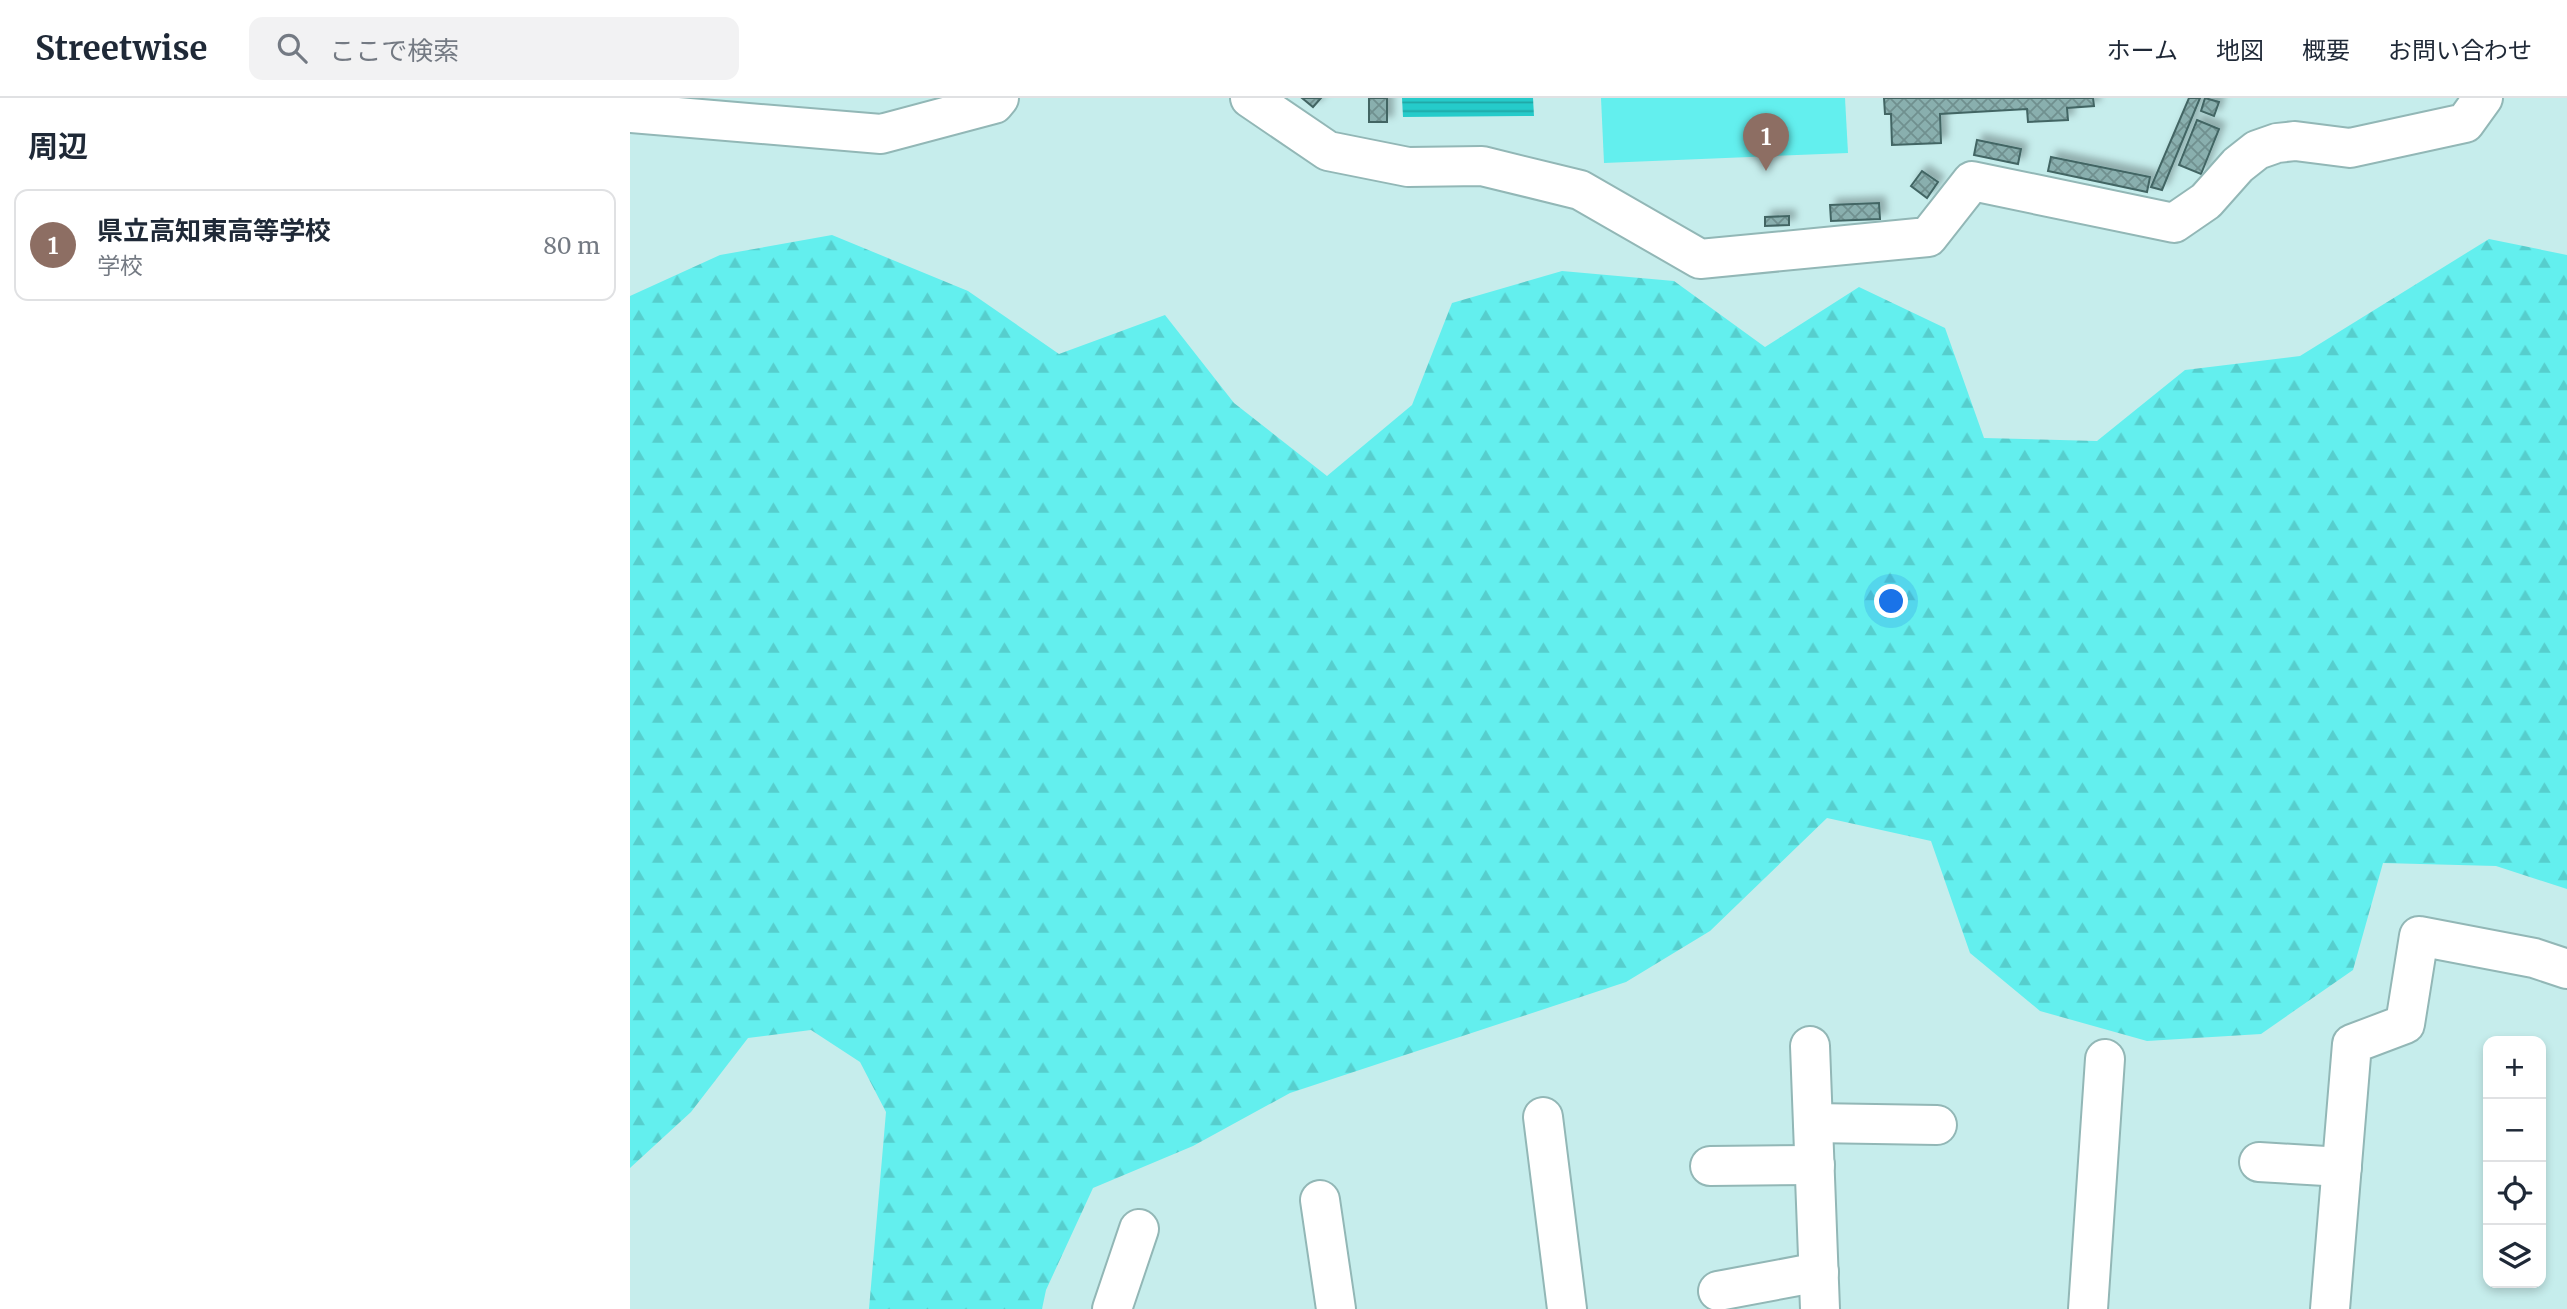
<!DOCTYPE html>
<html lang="ja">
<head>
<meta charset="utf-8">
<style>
  :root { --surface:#fff; --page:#f2f2f3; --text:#1f2937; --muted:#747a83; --line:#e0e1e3; --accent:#d93025 }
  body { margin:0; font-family:Merriweather,"Noto Sans JP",serif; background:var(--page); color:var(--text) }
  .controls { position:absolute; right:21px; bottom:21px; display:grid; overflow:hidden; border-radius:14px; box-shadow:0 4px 10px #0003 }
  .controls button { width:63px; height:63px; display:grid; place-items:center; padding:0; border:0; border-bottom:2px solid var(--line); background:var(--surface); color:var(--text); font:35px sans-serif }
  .you { position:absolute; left:1262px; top:504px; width:24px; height:24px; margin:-18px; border:5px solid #fff; border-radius:50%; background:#1a73e8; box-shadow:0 0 0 10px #1a73e833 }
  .badge { display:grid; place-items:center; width:46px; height:46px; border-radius:50%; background:var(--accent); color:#fff; font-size:23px; font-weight:700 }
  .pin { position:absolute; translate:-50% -58px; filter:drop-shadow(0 2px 4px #0008) }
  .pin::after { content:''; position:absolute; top:37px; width:24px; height:21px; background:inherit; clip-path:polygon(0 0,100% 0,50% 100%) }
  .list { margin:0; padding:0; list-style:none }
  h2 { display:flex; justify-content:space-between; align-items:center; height:91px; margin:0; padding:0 28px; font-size:30px }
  h2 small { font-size:23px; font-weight:400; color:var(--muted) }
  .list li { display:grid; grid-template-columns:46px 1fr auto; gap:21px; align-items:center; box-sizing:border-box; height:112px; margin:0 14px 14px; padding:0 14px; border:2px solid var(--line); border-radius:14px }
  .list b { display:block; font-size:26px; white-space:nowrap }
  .list p { margin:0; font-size:23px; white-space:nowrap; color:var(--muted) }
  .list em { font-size:23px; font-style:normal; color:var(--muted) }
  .icon { flex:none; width:38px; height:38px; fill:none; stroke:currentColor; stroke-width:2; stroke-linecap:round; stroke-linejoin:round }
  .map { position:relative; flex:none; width:1937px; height:1211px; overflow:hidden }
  header { display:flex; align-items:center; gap:42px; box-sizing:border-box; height:98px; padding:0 35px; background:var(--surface); border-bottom:2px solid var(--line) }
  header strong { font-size:33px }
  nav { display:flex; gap:38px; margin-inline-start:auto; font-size:24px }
  .search { width:490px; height:63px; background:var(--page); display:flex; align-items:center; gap:18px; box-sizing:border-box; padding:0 24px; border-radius:14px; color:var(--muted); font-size:26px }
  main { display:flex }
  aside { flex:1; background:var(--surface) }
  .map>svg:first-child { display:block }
  .forest { fill:url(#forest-firs) }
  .park { fill:#63efee }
  .water { fill:url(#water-rules) }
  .building { fill:url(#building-cross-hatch); stroke:#426564; stroke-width:2; filter:url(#shadow) }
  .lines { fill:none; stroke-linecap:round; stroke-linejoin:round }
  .minor-casing { stroke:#92b7b6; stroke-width:42 }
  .minor { stroke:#fff; stroke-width:38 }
</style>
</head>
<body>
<header>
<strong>Streetwise</strong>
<div class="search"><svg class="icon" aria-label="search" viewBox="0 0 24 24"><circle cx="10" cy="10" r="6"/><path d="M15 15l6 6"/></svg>ここで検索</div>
<nav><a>ホーム</a><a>地図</a><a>概要</a><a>お問い合わせ</a></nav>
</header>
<main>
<aside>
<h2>周辺<small></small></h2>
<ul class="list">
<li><span class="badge" style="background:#8d6e63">1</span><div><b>県立高知東高等学校</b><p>学校</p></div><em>80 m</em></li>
</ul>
</aside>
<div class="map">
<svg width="1937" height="1211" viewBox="0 0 1937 1211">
  <defs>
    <pattern id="forest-firs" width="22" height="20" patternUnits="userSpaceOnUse" patternTransform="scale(1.75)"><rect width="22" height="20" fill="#63efee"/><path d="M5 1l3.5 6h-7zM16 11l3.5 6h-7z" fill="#56cecd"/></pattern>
    <pattern id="water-rules" width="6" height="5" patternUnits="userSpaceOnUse" patternTransform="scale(1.75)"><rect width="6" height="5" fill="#25cbca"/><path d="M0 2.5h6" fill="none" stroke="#20a6a5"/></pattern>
    <pattern id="building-cross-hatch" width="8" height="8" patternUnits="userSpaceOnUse" patternTransform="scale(1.75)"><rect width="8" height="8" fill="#89afae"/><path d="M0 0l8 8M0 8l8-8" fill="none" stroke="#70908f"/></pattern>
    <filter id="shadow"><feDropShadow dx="6" dy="-6" stdDeviation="3.5" flood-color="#0004"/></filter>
  </defs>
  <rect width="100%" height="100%" fill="#c6edec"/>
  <path class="forest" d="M202,137L338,193L429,256L535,217L604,305L697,378L782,307L822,205L932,173L1044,183L1135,249L1229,189L1315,230L1354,340L1467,343L1555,272L1670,258L1859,141L1937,157V791L1866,768L1753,765L1723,872L1631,936L1517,943L1410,913L1340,855L1301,743L1197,720L1080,833L996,884L660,995L563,1048L463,1090L416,1192L412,1211H239L256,1014L230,964L181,932L118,940L61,1014L0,1070V198L90,157Z"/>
  <path class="park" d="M971,0H1215L1218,55L974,65Z"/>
  <path class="water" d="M772,0H903L904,18L773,19Z"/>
  <g class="building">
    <path d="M672,0H691L683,9Z"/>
    <rect x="739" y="0" width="18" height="24"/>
    <path d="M1254,0H1463L1464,8L1437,10L1438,22L1398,24L1397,11L1310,16L1311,45L1262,47L1261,16H1255Z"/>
    <path d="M1559,0H1570L1532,92L1521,89Z"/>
    <path d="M1575,0L1589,4L1584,18L1571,13Z"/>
    <path d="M1567,22L1589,31L1571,76L1549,67Z"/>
    <path d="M1347,42L1391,51L1388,66L1344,57Z"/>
    <path d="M1421,59L1520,79L1517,94L1418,73Z"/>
    <path d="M1292,73L1308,84L1297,100L1281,88Z"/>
    <path d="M1249,105L1250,121L1201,123L1200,107Z"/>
    <path d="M1159,118V127L1135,128V119Z"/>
  </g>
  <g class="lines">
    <defs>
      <g id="minor">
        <path d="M620,0L698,53L778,69L852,68L950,92L1070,161L1298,139L1342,83L1544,125L1576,103L1608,67L1627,52L1647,45L1665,43L1720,50L1835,25L1853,0"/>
        <path d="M0,15L251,36L364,6L369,0"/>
        <path d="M1180,948L1190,1211"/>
        <path d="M913,1019L937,1211"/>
        <path d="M1183,1025L1307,1027"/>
        <path d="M1629,1064L1712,1069"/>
        <path d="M1080,1068L1185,1067"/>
        <path d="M690,1102L706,1211"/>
        <path d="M1088,1193L1189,1174"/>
        <path d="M482,1211L509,1131"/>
        <path d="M1458,1211L1475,961"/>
        <path d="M1700,1211L1722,946L1775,926L1789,838L1904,860L1937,871"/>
      </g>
    </defs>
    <use href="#minor" class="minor-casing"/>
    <use href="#minor" class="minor"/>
  </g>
</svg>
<div class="controls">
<button>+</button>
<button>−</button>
<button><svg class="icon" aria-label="locate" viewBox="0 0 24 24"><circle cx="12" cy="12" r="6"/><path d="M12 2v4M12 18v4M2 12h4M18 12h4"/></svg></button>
<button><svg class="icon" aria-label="layers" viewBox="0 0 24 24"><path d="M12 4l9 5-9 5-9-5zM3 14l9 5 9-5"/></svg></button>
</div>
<div class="you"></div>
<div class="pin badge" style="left:1136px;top:73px;background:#8d6e63">1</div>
</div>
</main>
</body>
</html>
